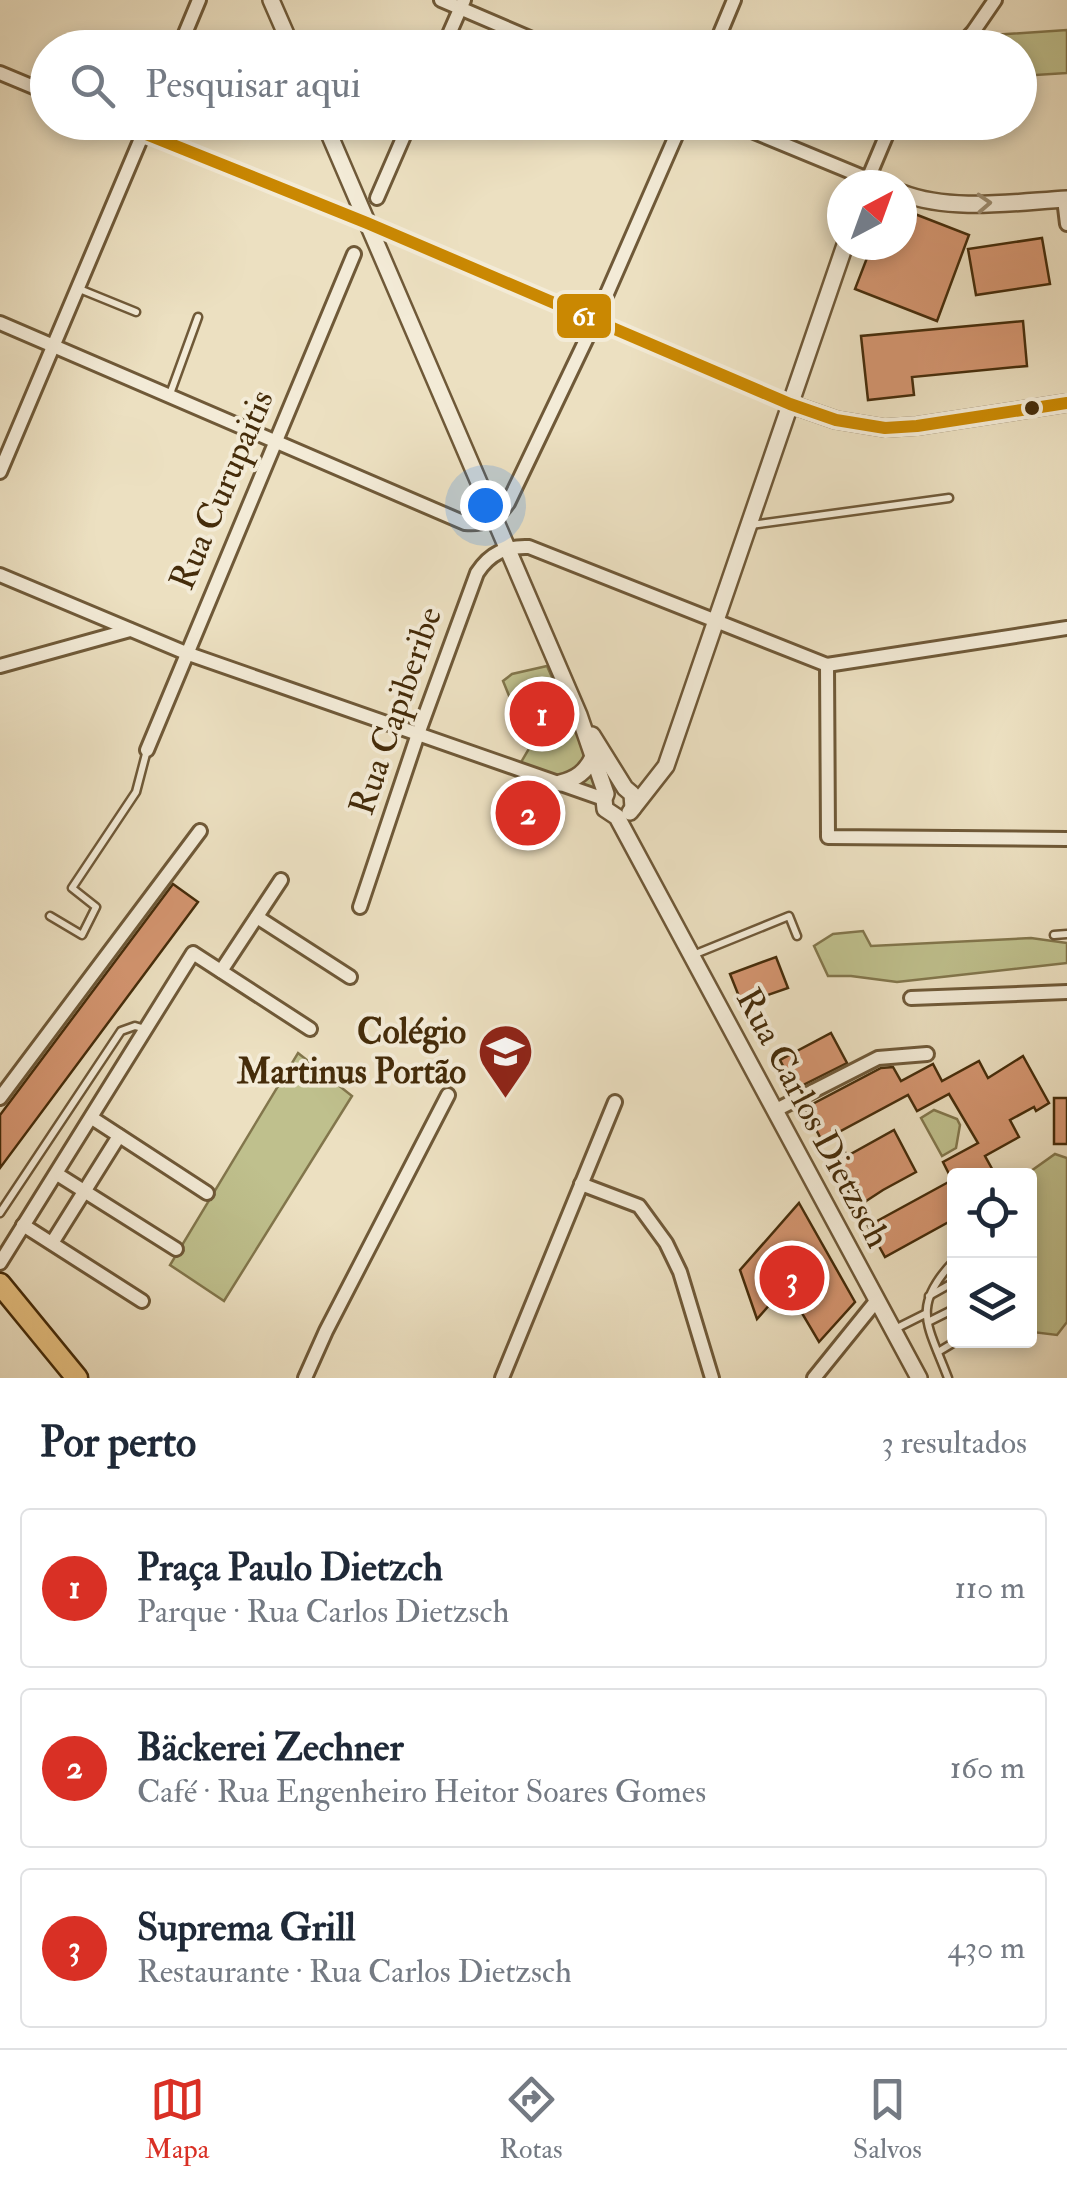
<!DOCTYPE html>
<html lang="pt">
<head>
<meta charset="utf-8">
<style>
  :root { --surface:#fff; --page:#f6f6f7; --text:#1f2937; --muted:#747a83; --line:#e0e1e3; --accent:#d93025 }
  body { margin:0; font-family:"IM FELL Double Pica",serif; background:var(--page); color:var(--text) }
  .controls { position:absolute; right:30px; bottom:30px; display:grid; overflow:hidden; border-radius:10px; box-shadow:0 5px 15px #0003 }
  .controls button { width:90px; height:90px; display:grid; place-items:center; padding:0; border:0; border-bottom:2px solid var(--line); background:var(--surface); color:var(--text); font:50px sans-serif }
  .compass { position:absolute; left:827px; top:170px; width:90px; height:90px; border-radius:50%; background:var(--surface); box-shadow:0 5px 15px #0003; rotate:41deg }
  .you { position:absolute; left:485px; top:505px; width:35px; height:35px; margin:-25px; border:8px solid #fff; border-radius:50%; background:#1a73e8; box-shadow:0 0 0 15px #1a73e833 }
  .badge { display:grid; place-items:center; width:65px; height:65px; border-radius:50%; background:var(--accent); color:#fff; font-size:32px; font-weight:700 }
  .pin { position:absolute; translate:-50% -50%; border:5px solid #fff; box-shadow:0 2px 10px #0006 }
  .list { margin:0; padding:0; list-style:none }
  h2 { display:flex; justify-content:space-between; align-items:center; height:130px; margin:0; padding:0 40px; font-size:42px }
  h2 small { font-size:32px; font-weight:400; color:var(--muted) }
  .list li { display:grid; grid-template-columns:65px 1fr auto; gap:30px; align-items:center; box-sizing:border-box; height:160px; margin:0 20px 20px; padding:0 20px; border:2px solid var(--line); border-radius:10px }
  .list b { display:block; font-size:38px; white-space:nowrap }
  .list p { margin:0; font-size:32px; white-space:nowrap; color:var(--muted) }
  .list em { font-size:32px; font-style:normal; color:var(--muted) }
  .icon { flex:none; width:55px; height:55px; fill:none; stroke:currentColor; stroke-width:2; stroke-linecap:round; stroke-linejoin:round }
  .map { position:relative; flex:none; width:1067px; height:1378px; overflow:hidden }
  .search { position:absolute; background:var(--surface); box-shadow:0 5px 15px #0003; left:30px; right:30px; top:30px; height:110px; display:flex; align-items:center; gap:25px; box-sizing:border-box; padding:0 35px; border-radius:55px; color:var(--muted); font-size:38px }
  .sheet { height:670px; background:var(--surface) }
  nav { display:flex; justify-content:space-around; align-items:center; box-sizing:border-box; height:140px; border-top:2px solid var(--line); background:var(--surface); font-size:28px; color:var(--muted) }
  nav a { display:grid; justify-items:center; gap:5px }
  nav .on { color:var(--accent) }
  .map>svg:first-child { display:block }
  .green { fill:#bfc08d; stroke:#82764c; stroke-width:2.5 }
  .building { fill:#d49570; stroke:#452c0a; stroke-width:2.5 }
  .lines { fill:none; stroke-linecap:round; stroke-linejoin:round }
  .service-casing { stroke:#6f5938; stroke-width:11 }
  .minor-casing { stroke:#6f5938; stroke-width:18 }
  .tertiary-casing { stroke:#6f5938; stroke-width:20 }
  .primary-casing { stroke:#452c0a; stroke-width:25 }
  .service { stroke:#f3ebd7; stroke-width:6 }
  .minor { stroke:#f3ebd7; stroke-width:12 }
  .tertiary { stroke:#f3ebd7; stroke-width:15 }
  .primary { stroke:#e6c080; stroke-width:20 }
  .bus-1-casing { stroke:#f3ebd7; stroke-width:20 }
  .bus-1 { stroke:#ca8802; stroke-width:12 }
  .oneway { stroke:#9c8c70 }
  .bus-dot { fill:#452c0a; stroke:#f3ebd7; stroke-width:4 }
  .labels { text-anchor:middle; dominant-baseline:central; stroke-width:8; stroke-linejoin:round; paint-order:stroke }
  .street-label { font-size:35px; fill:#452c0a; stroke:#f3ebd7 }
  .poi-label { font-size:35px; font-weight:bold; fill:#452c0a; stroke:#f3ebd7; text-anchor:end }
  .line-badge { stroke:#f3ebd7; stroke-width:4 }
  .badge-label { font-size:28px; text-anchor:middle; font-weight:bold; fill:#fff }
</style>
</head>
<body>
<div class="map">
<svg width="1067" height="1378" viewBox="0 0 1067 1378">
  <rect width="100%" height="100%" fill="#ece0c1"/>
  <filter id="stains"><feTurbulence type="fractalNoise" baseFrequency=".002" numOctaves="4"/><feColorMatrix values="0 0 0 0 .2 0 0 0 0 .09 0 0 0 0 .02 0 0 0 .5 -.17"/></filter>
  <radialGradient id="worn" r=".72"><stop offset=".6" stop-color="#630" stop-opacity="0"/><stop offset="1" stop-color="#630" stop-opacity=".3"/></radialGradient>
  <g class="green">
    <path d="M1067,30V73L1020,76V48L979,47L992,35Z"/>
    <path d="M956,32L940,47H730L733,39Z"/>
    <path d="M547,666L603,793L520,764L530,747L503,681L512,674Z"/>
    <path d="M863,931L871,946L1031,938L1067,943V963L897,982L851,976H828L814,946L833,934Z"/>
    <path d="M298,1053L352,1096L224,1301L170,1265Z"/>
    <path d="M934,1110L957,1119L960,1125L956,1148L942,1156L921,1118Z"/>
    <path d="M1055,1154L1067,1158V1322L1057,1335L1032,1332L1030,1176H1024Z"/>
  </g>
  <g class="building">
    <path d="M902,209L969,235L937,321L855,289L872,245H902Z"/>
    <path d="M1042,238L1050,284L976,295L968,249Z"/>
    <path d="M1023,321L1027,366L912,377L914,395L868,400L861,336Z"/>
    <path d="M524,798L541,804L531,827L516,822Z"/>
    <path d="M173,884L198,902L0,1168V1115Z"/>
    <path d="M776,957L788,988L742,1004L730,974Z"/>
    <path d="M831,1033L847,1063L795,1089L780,1060Z"/>
    <path d="M1023,1056L1049,1103L1036,1111L1034,1107L1010,1120L1019,1137L985,1156L996,1176H950L943,1162L978,1143L949,1094L917,1111L908,1095L822,1141L805,1108L881,1068L893,1067L901,1081L933,1064L942,1081L979,1061L988,1078Z"/>
    <rect x="1054" y="1098" width="13" height="46"/>
    <path d="M894,1130L916,1172L883,1190L857,1207L831,1160L845,1152L847,1156Z"/>
    <path d="M954,1179V1219L885,1257L868,1226Z"/>
    <path d="M799,1203L855,1302L819,1342L786,1286L757,1319L740,1270Z"/>
  </g>
  <g class="lines">
    <defs>
      <g id="service">
        <path d="M77,288L136,312"/>
        <path d="M170,394L198,317"/>
        <path d="M751,525L949,498"/>
        <path d="M50,916L82,935L96,907L72,888L136,792L147,750"/>
        <path d="M1054,935L1067,934"/>
        <path d="M693,955L789,916L797,936"/>
        <path d="M0,1213L121,1031L135,1026L145,1029"/>
        <path d="M1030,1281V1293"/>
        <path d="M929,1296L954,1282"/>
        <path d="M928,1322L954,1309"/>
        <path d="M895,1329L925,1314"/>
        <path d="M938,1352L958,1340"/>
        <path d="M948,1378C928,1325 910,1307 954,1261"/>
      </g>
      <g id="minor">
        <path d="M441,0L553,48"/>
        <path d="M179,48L199,0"/>
        <path d="M443,48L464,0"/>
        <path d="M714,48L734,0"/>
        <path d="M958,48L973,32L995,0"/>
        <path d="M0,73L48,93"/>
        <path d="M116,122L367,223L790,404"/>
        <path d="M730,122L868,179L892,122"/>
        <path d="M377,198L410,122"/>
        <path d="M1064,199L1067,224"/>
        <path d="M0,323L465,523C484,525 497,519 508,503L595,321L682,122"/>
        <path d="M0,472L148,122"/>
        <path d="M0,575L186,653L604,799"/>
        <path d="M827,665L828,837L1067,839"/>
        <path d="M0,666L130,630"/>
        <path d="M147,750L354,254"/>
        <path d="M360,907L418,734L477,573C490,553 506,546 529,547L827,665L1067,628"/>
        <path d="M257,917L350,977"/>
        <path d="M221,971L281,880"/>
        <path d="M911,998L1067,992"/>
        <path d="M0,1098L200,831"/>
        <path d="M776,1110L878,1058L927,1054"/>
        <path d="M92,1118L207,1193"/>
        <path d="M57,1174L176,1249"/>
        <path d="M581,1184L639,1206L666,1243L680,1272L712,1378"/>
        <path d="M23,1225L142,1301"/>
        <path d="M52,1243L119,1136"/>
        <path d="M0,1263L193,953L310,1029"/>
        <path d="M305,1378L326,1331L448,1095"/>
        <path d="M502,1378L615,1102"/>
        <path d="M814,1378L877,1300"/>
      </g>
      <g id="tertiary">
        <path d="M271,0L292,48"/>
        <path d="M324,122L579,715L606,794L604,799L605,809L617,817L919,1378"/>
        <path d="M866,185L868,179L882,185"/>
        <path d="M902,193C951,212 1015,202 1067,199"/>
        <path d="M790,404L836,420L885,428L917,426L1067,403"/>
        <path d="M592,735L625,788L632,794L633,808"/>
        <path d="M560,783C576,779 586,772 593,757"/>
        <path d="M630,812L666,766L845,245"/>
      </g>
      <path id="primary" d="M0,1284L77,1378"/>
    </defs>
    <use href="#service" class="service-casing"/>
    <use href="#minor" class="minor-casing"/>
    <use href="#tertiary" class="tertiary-casing"/>
    <use href="#primary" class="primary-casing"/>
    <use href="#service" class="service"/>
    <use href="#minor" class="minor"/>
    <use href="#tertiary" class="tertiary"/>
    <use href="#primary" class="primary"/>
    <defs>
      <path id="bus-1" d="M116,122L367,223L790,404L836,420L885,428L917,426L1067,403"/>
    </defs>
    <use href="#bus-1" class="bus-1-casing"/>
    <use href="#bus-1" class="bus-1"/>
  </g>
  <defs><path id="oneway-chevron" d="M-2-3.5L2.5 0L-2 3.5" fill="none" stroke-width="1.6" stroke-linecap="round" stroke-linejoin="round" transform="scale(2.5)"/></defs>
  <use class="oneway" href="#oneway-chevron" transform="translate(984 203) rotate(-3)"/>
  <defs>
    <symbol id="school-pin" viewBox="-11 -11 22 30"><path d="M0 17L-7.5 6A9.5 9.5 0 1 1 7.5 6Z" fill="#8f2418" stroke="#f3ebd7"/><path d="M0-5L7-2L0 1L-7-2ZM-4 1L0 2.5L4 1V4Q0 6-4 4Z" fill="#fff"/></symbol>
  </defs>
  <g fill-rule="evenodd">
    <use href="#school-pin" x="474" y="1020" width="63" height="86"/>
  </g>
  <circle class="bus-dot" cx="1032" cy="408" r="9"/>
  <g class="labels">
    <g class="street-label">
      <text transform="translate(222 490) rotate(-67)">Rua Curupaitis</text>
      <text transform="translate(396 711) rotate(-71)">Rua Capiberibe</text>
      <text transform="translate(813 1118) rotate(62)">Rua Carlos Dietzsch</text>
    </g>
    <g class="poi-label">
      <text x="466" y="1032">Colégio<tspan x="466" dy="40">Martinus Portão</tspan></text>
    </g>
  </g>
  <rect class="line-badge" x="555" y="292" width="58" height="48" rx="10" fill="#ca8802"/>
  <g class="badge-label">
    <text x="584" y="325">61</text>
  </g>
  <rect width="100%" height="100%" filter="url(#stains)"/>
  <rect width="100%" height="100%" fill="url(#worn)"/>
</svg>
<div class="controls">
<button><svg class="icon" aria-label="locate" viewBox="0 0 24 24"><circle cx="12" cy="12" r="6"/><path d="M12 2v4M12 18v4M2 12h4M18 12h4"/></svg></button>
<button><svg class="icon" aria-label="layers" viewBox="0 0 24 24"><path d="M12 4l9 5-9 5-9-5zM3 14l9 5 9-5"/></svg></button>
</div>
<svg class="compass" viewBox="-18 -18 36 36"><path d="M0-13l5 13h-10z" fill="#e53935"/><path d="M0 13l5-13h-10z" fill="#747a83"/></svg>
<div class="you"></div>
<div class="pin badge" style="left:542px;top:714px">1</div>
<div class="pin badge" style="left:528px;top:813px">2</div>
<div class="pin badge" style="left:792px;top:1278px">3</div>
<div class="search"><svg class="icon" aria-label="search" viewBox="0 0 24 24"><circle cx="10" cy="10" r="6"/><path d="M15 15l6 6"/></svg>Pesquisar aqui</div>
</div>
<section class="sheet">
<h2>Por perto<small>3 resultados</small></h2>
<ul class="list">
<li><span class="badge">1</span><div><b>Praça Paulo Dietzch</b><p>Parque · Rua Carlos Dietzsch</p></div><em>110 m</em></li>
<li><span class="badge">2</span><div><b>Bäckerei Zechner</b><p>Café · Rua Engenheiro Heitor Soares Gomes</p></div><em>160 m</em></li>
<li><span class="badge">3</span><div><b>Suprema Grill</b><p>Restaurante · Rua Carlos Dietzsch</p></div><em>430 m</em></li>
</ul>
</section>
<nav>
<a class="on"><svg class="icon" aria-label="map" viewBox="0 0 24 24"><path d="M3 6l6-2 6 2 6-2v14l-6 2-6-2-6 2zM9 4v14M15 6v14"/></svg>Mapa</a>
<a><svg class="icon" aria-label="directions" viewBox="0 0 24 24"><path d="M12 3l9 9-9 9-9-9zM9 14v-3h6M13 9l2 2-2 2"/></svg>Rotas</a>
<a><svg class="icon" aria-label="saved" viewBox="0 0 24 24"><path d="M7 4h10v16l-5-4-5 4z"/></svg>Salvos</a>
</nav>
</body>
</html>
